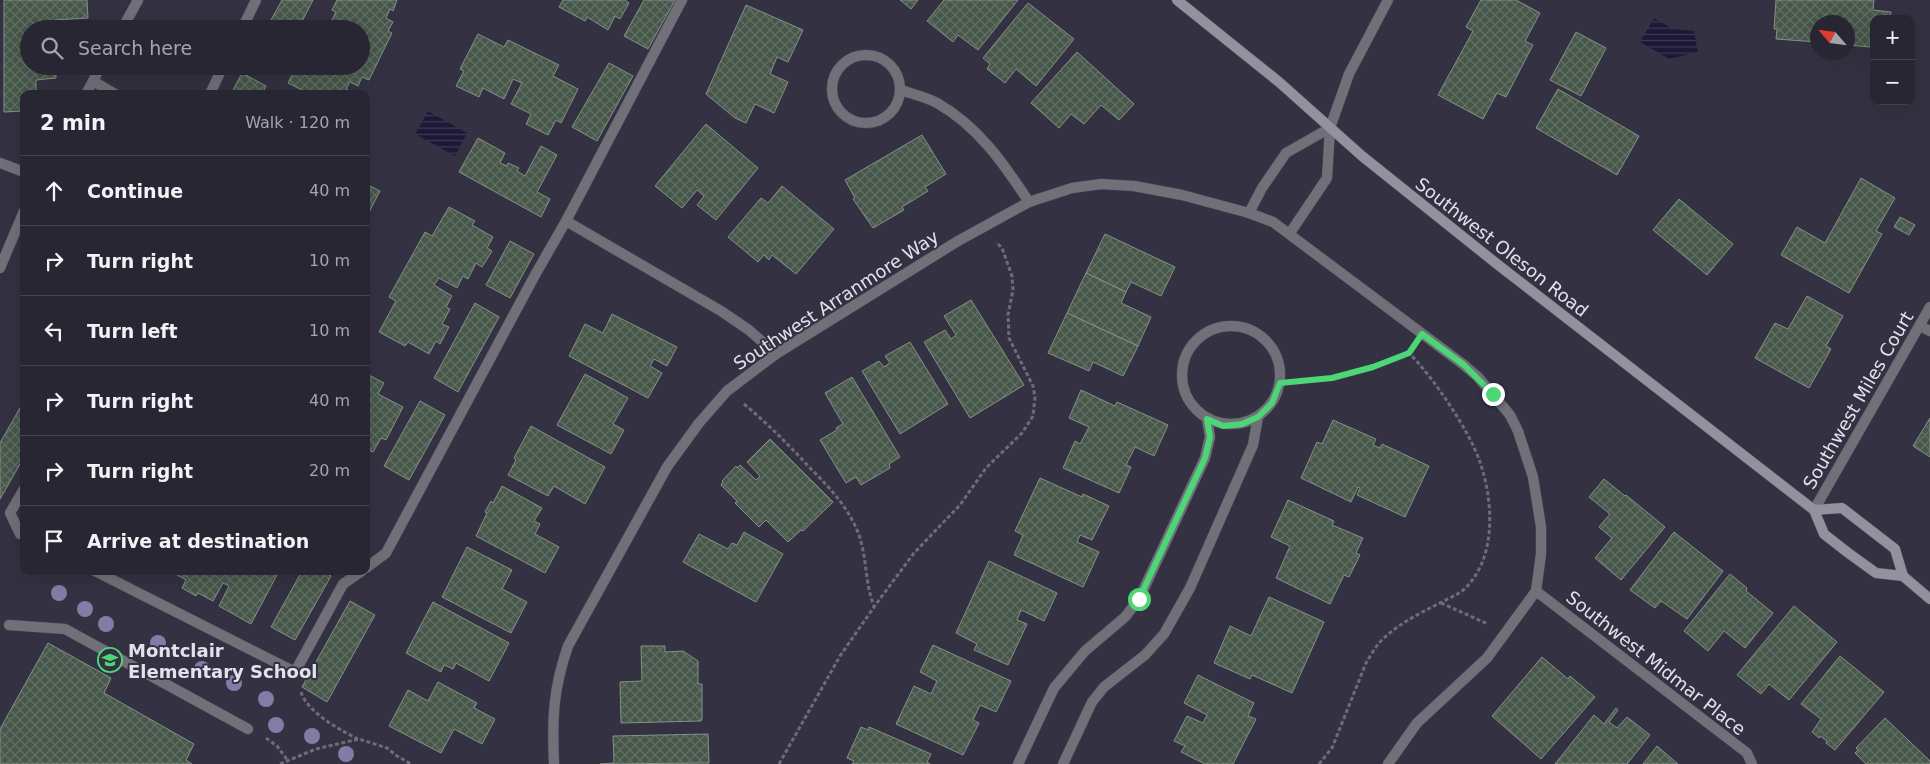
<!DOCTYPE html>
<html lang="en">
<head>
<meta charset="utf-8">
<style>
  :root { --surface:#272632; --page:#2f2e3a; --text:#f1f3f6; --muted:#a4a5ac; --line:#43434d }
  body { margin:0; font-family:"DejaVu Sans",sans-serif; background:var(--page); color:var(--text) }
  .controls { position:absolute; right:15px; top:15px; display:grid; overflow:hidden; border-radius:10px; box-shadow:0 5px 20px #0002 }
  .controls button { width:45px; height:45px; display:grid; place-items:center; padding:0; border:0; border-bottom:1px solid var(--line); background:var(--surface); color:var(--text); font:25px sans-serif }
  .compass { position:absolute; left:1810px; top:15px; width:45px; height:45px; border-radius:50%; background:var(--surface); box-shadow:0 5px 20px #0002; rotate:298deg }
  .stop { position:absolute; width:15px; height:15px; margin:-11px; border:4px solid #4dd676; border-radius:50%; background:#fff }
  .stop.end { background:#4dd676; border-color:#fff; box-shadow:0 1px 5px #0008 }
  .list { margin:0; padding:0; list-style:none }
  h2 { display:flex; justify-content:space-between; align-items:center; height:65px; margin:0; padding:0 20px; font-size:21px }
  h2 small { font-size:16px; font-weight:400; color:var(--muted) }
  .list li { display:grid; grid-template-columns:32px 1fr auto; gap:15px; align-items:center; box-sizing:border-box; height:70px; padding:0 20px; border-top:1px solid var(--line) }
  .list b { display:block; font-size:19px; white-space:nowrap }
  .list em { font-size:16px; font-style:normal; color:var(--muted) }
  .icon { flex:none; width:28px; height:28px; fill:none; stroke:currentColor; stroke-width:2; stroke-linecap:round; stroke-linejoin:round }
  .map { position:relative; flex:none; width:1930px; height:764px; overflow:hidden }
  .search { position:absolute; background:var(--surface); box-shadow:0 5px 20px #0002; left:20px; top:20px; width:350px; height:55px; display:flex; align-items:center; gap:12px; box-sizing:border-box; padding:0 18px; border-radius:28px; color:var(--muted); font-size:19px }
  .panel { position:absolute; background:var(--surface); box-shadow:0 5px 20px #0002; left:20px; top:90px; width:350px; height:485px; border-radius:10px }
  .map>svg:first-child { display:block }
  .water { fill:url(#water-rules) }
  .building { fill:url(#building-cross-hatch); stroke:#829284 }
  .lines { fill:none; stroke-linecap:round; stroke-linejoin:round }
  .service-casing { stroke:#504e5d; stroke-width:11 }
  .minor-casing { stroke:#504e5d; stroke-width:11 }
  .secondary-casing { stroke:#504e5d; stroke-width:11 }
  .path { stroke:#6e6c7a; stroke-width:3; stroke-dasharray:4 2.5; stroke-linecap:butt }
  .service { stroke:#717078; stroke-width:10 }
  .minor { stroke:#717078; stroke-width:10 }
  .secondary { stroke:#92919e; stroke-width:10 }
  .tree { fill:#827da6 }
  .route { stroke:#4dd676; stroke-width:6 }
  .labels { text-anchor:middle; dominant-baseline:central; stroke-width:4; stroke-linejoin:round; paint-order:stroke }
  .street-label { font-size:18px; fill:#e2e1ec; stroke:#343242 }
  .poi-label { font-size:18px; font-weight:bold; fill:#e2e1ec; stroke:#343242; text-anchor:start }
</style>
</head>
<body>
<div class="map">
<svg width="1930" height="764" viewBox="0 0 1930 764">
  <defs>
    <pattern id="water-rules" width="6" height="5" patternUnits="userSpaceOnUse" patternTransform="scale(1.25)"><rect width="6" height="5" fill="#1d1836"/><path d="M0 2.5h6" fill="none" stroke="#3e3953"/></pattern>
    <pattern id="building-cross-hatch" width="8" height="8" patternUnits="userSpaceOnUse" patternTransform="scale(1.25)"><rect width="8" height="8" fill="#47574a"/><path d="M0 0l8 8M0 8l8-8" fill="none" stroke="#616f64"/></pattern>
  </defs>
  <rect width="100%" height="100%" fill="#343242"/>
  <g class="water">
    <path d="M1654,18L1673,29L1694,31L1698,52L1669,59L1640,42Z"/>
    <path d="M428,111L467,133L455,156L415,134Z"/>
  </g>
  <g class="building">
    <path d="M4,0H87L88,18L54,20V29H29V66H56V78L36,80V94H24V111L4,112Z"/>
    <path d="M282,0H313L298,29H266Z"/>
    <path d="M337,0H397L393,11L390,9L386,18L393,22L388,31L392,33L369,80L362,77L358,86L350,82L346,89L350,91L349,94H310L288,83L295,69L291,68L292,66H361V29H340L330,24L336,12L332,10Z"/>
    <path d="M563,0H625L629,3L620,19L615,16L608,30L587,17L585,21L559,7Z"/>
    <path d="M644,0H675L648,49L624,36Z"/>
    <path d="M900,0H918L911,9Z"/>
    <path d="M944,0H1018L978,50L958,35L953,42L927,21Z"/>
    <path d="M1481,0H1516L1540,13L1525,41L1533,45L1506,97L1497,93L1483,119L1438,95L1473,31L1466,27Z"/>
    <path d="M1776,0H1874L1873,10L1891,12L1890,19H1874V37L1871,36L1870,47L1848,45V22H1818V42L1776,39L1777,29H1774Z"/>
    <path d="M1028,3L1074,39L1036,86L1016,69L1005,83L987,69L990,64L983,58Z"/>
    <path d="M746,5L803,30L788,62L777,57L770,74L788,82L774,113L755,104L746,123L735,118L706,94Z"/>
    <path d="M1576,32L1606,48L1581,96L1550,80Z"/>
    <path d="M478,34L504,47L508,40L559,65L553,76L578,89L561,123L556,120L548,135L526,124L531,114L511,104L522,83L513,79L504,99L483,88L479,97L456,86L464,71L460,69Z"/>
    <path d="M1077,52L1134,104L1119,120L1101,105L1084,124L1071,114L1059,128L1031,103Z"/>
    <path d="M609,63L633,76L597,141L572,127Z"/>
    <path d="M242,73L266,86L262,94H231Z"/>
    <path d="M1558,89L1639,136L1617,175L1536,128Z"/>
    <path d="M706,124L758,168L716,220L697,205L704,196L697,190L682,208L655,186Z"/>
    <path d="M922,135L946,174L925,187L928,191L902,207L904,210L873,228L853,199L855,198L845,180Z"/>
    <path d="M478,138L505,153L500,163L507,166L508,163L519,168L517,171L525,176L541,146L557,155L537,192L550,199L541,217L459,172Z"/>
    <path d="M1861,178L1895,198L1876,231L1882,234L1849,293L1781,255L1797,227L1825,243Z"/>
    <path d="M366,184L380,191L366,218Z"/>
    <path d="M782,186L834,229L796,274L772,255L769,260L764,255L758,262L728,237L761,198L768,203Z"/>
    <path d="M1679,199L1733,244L1707,275L1653,230Z"/>
    <path d="M449,207L475,221L472,225L493,237L487,248L492,251L482,267L476,263L468,279L463,276L457,288L439,278L434,285L452,296L446,307L450,309L442,324L449,327L440,344L436,341L429,354L408,342L405,346L379,332L396,301L389,297L425,232L432,236Z"/>
    <path d="M1900,217L1915,225L1909,235L1894,227Z"/>
    <path d="M1105,234L1175,267L1161,296L1131,282L1126,292L1086,273Z"/>
    <path d="M510,241L534,254L510,298L486,285Z"/>
    <path d="M1086,273L1126,292L1121,303L1151,317L1138,346L1067,313Z"/>
    <path d="M1807,296L1843,316L1826,346L1831,349L1809,388L1755,358L1775,323L1788,329Z"/>
    <path d="M971,300L1024,385L970,418L924,342L945,330L951,339L956,335L944,316Z"/>
    <path d="M475,303L499,317L458,392L434,378Z"/>
    <path d="M1067,313L1138,346L1123,376L1093,362L1089,371L1048,353Z"/>
    <path d="M612,314L677,347L667,366L654,359L650,366L662,373L648,398L569,356L585,324L603,333Z"/>
    <path d="M910,342L948,404L900,434L862,371L879,361L884,367L890,363L885,356Z"/>
    <path d="M367,374L384,383L378,394L403,407L386,440L381,438L373,452L366,449Z"/>
    <path d="M585,374L628,398L613,424L624,430L611,454L557,425Z"/>
    <path d="M852,377L900,457L889,464L890,468L861,485L856,477L846,483L820,440L837,430L836,428L843,424L825,393Z"/>
    <path d="M1081,390L1115,406L1117,402L1168,425L1154,456L1135,447L1126,465L1131,467L1119,493L1063,468L1075,441L1080,444L1089,427L1069,418Z"/>
    <path d="M24,401V457L0,499V443Z"/>
    <path d="M420,401L445,415L409,480L384,466Z"/>
    <path d="M1930,418V457L1913,446Z"/>
    <path d="M1333,420L1376,439L1373,445L1380,448L1382,444L1429,466L1405,517L1357,495L1360,488L1358,487L1351,502L1301,478L1317,442L1322,444Z"/>
    <path d="M531,426L605,467L585,504L554,486L548,496L508,475L516,460L514,458Z"/>
    <path d="M770,439L833,502L803,531L801,530L788,542L766,520L759,527L735,503L737,501L721,485L723,482L722,481L736,466L737,468L740,465L756,480L760,476L747,462Z"/>
    <path d="M1040,478L1082,497L1083,494L1109,506L1092,540L1080,535L1077,542L1099,552L1083,587L1014,555L1023,535L1015,531Z"/>
    <path d="M1604,479L1625,496L1626,495L1665,527L1621,580L1595,558L1612,538L1599,527L1610,514L1589,497Z"/>
    <path d="M502,486L542,508L534,521L540,524L535,534L559,547L545,573L476,536L487,513L485,512L491,501L493,503Z"/>
    <path d="M1288,500L1334,521L1332,525L1363,538L1356,553L1360,555L1349,577L1344,575L1330,604L1276,578L1290,546L1271,537Z"/>
    <path d="M744,532L783,554L756,602L683,562L699,534L728,549L732,543L737,545Z"/>
    <path d="M1674,532L1723,571L1687,619L1661,601L1655,608L1630,590Z"/>
    <path d="M467,547L512,570L502,589L527,602L511,633L442,597Z"/>
    <path d="M989,561L1057,593L1044,621L1021,610L1017,620L1027,624L1008,665L974,650L977,644L956,633Z"/>
    <path d="M173,571H279L251,624L219,606L229,586L223,583L213,601L198,593L196,596L182,588L186,580L172,572Z"/>
    <path d="M302,571H322L331,576L295,640L271,627Z"/>
    <path d="M1730,574L1747,588L1746,591L1773,613L1745,648L1724,631L1708,651L1684,631Z"/>
    <path d="M1269,597L1324,622L1292,693L1252,675L1250,679L1214,663L1230,626L1251,636Z"/>
    <path d="M350,601L375,615L327,702L302,687Z"/>
    <path d="M433,602L509,643L489,681L456,663L453,669L444,665L441,672L406,653Z"/>
    <path d="M1794,606L1837,642L1789,700L1769,684L1761,694L1737,675Z"/>
    <path d="M48,643L111,678L104,693L194,744L186,760L192,764H0V729Z"/>
    <path d="M933,645L1011,681L996,712L980,705L973,720L979,723L963,755L896,724L914,686L931,694L937,681L920,672Z"/>
    <path d="M641,646H665V652L683,651L698,661V684H702V719L701,721L621,723L620,682L642,681Z"/>
    <path d="M1840,656L1884,692L1835,750L1826,743L1827,741L1820,736L1819,738L1812,732L1821,719L1801,704Z"/>
    <path d="M1542,657L1568,679L1570,676L1595,697L1541,759L1492,716Z"/>
    <path d="M1198,675L1254,703L1248,716L1256,719L1233,764H1205L1181,752L1185,746L1174,741L1187,716L1203,723L1207,715L1184,703Z"/>
    <path d="M438,682L477,703L474,708L495,719L482,744L454,729L441,753L389,726L408,690L428,701Z"/>
    <path d="M1616,708L1618,710L1609,722L1617,728L1627,717L1650,735L1627,764H1555L1594,715L1604,724Z"/>
    <path d="M1885,718L1930,761V764H1866L1855,753L1858,750L1856,748Z"/>
    <path d="M861,727L868,730L869,727L931,754L927,762L930,764H852L854,761L847,758Z"/>
    <path d="M708,734L709,763L600,764L614,763L613,736Z"/>
    <path d="M1657,746L1678,764H1643Z"/>
  </g>
  <g class="lines">
    <defs>
      <g id="service">
        <path d="M242,29L256,0"/>
        <path d="M93,81L115,94"/>
        <path d="M210,94L223,66"/>
        <path d="M24,489L10,513L20,534L24,535"/>
        <path d="M366,568L386,553L535,275L566,221L682,0"/>
        <path d="M95,571L295,672L343,584L362,571"/>
        <path d="M9,625L65,629L248,729"/>
      </g>
      <g id="minor">
        <path d="M122,29L138,0"/>
        <circle cx="866" cy="89" r="34"/>
        <path d="M901,90C912,94 926,97 937,103C978,126 1004,164 1029,202"/>
        <path d="M86,94L101,66"/>
        <path d="M0,163L24,172"/>
        <path d="M1249,213L1262,188L1286,153L1330,128"/>
        <path d="M566,221L721,311L749,330L776,354"/>
        <path d="M1290,233L1327,178L1330,128L1349,74L1388,0"/>
        <path d="M0,268L24,211"/>
        <circle cx="1231" cy="375" r="49"/>
        <path d="M1920,326L1930,331"/>
        <path d="M1814,510L1930,307"/>
        <path d="M1536,591L1747,753L1752,764"/>
        <path d="M554,764C552,719 553,689 568,646L667,467L699,423L727,391L776,354L958,241L1029,202L1072,188L1101,184L1134,186L1182,195L1249,213L1273,222L1464,365L1478,377L1510,415L1518,431L1533,477L1541,527V554L1536,591L1487,658L1417,723L1388,764"/>
        <path d="M1018,764L1054,688L1085,651L1125,617L1139,599L1205,458L1210,437L1207,419"/>
        <path d="M1063,764L1092,702L1104,687L1145,655L1164,634L1190,588L1253,445L1258,417"/>
      </g>
      <g id="secondary">
        <path d="M1177,0L1279,82L1362,156L1497,264L1814,510L1824,534L1847,552L1876,573L1903,576"/>
        <path d="M1814,510L1842,508L1895,549L1903,576L1930,599"/>
      </g>
    </defs>
    <use href="#service" class="service-casing"/>
    <use href="#minor" class="minor-casing"/>
    <use href="#secondary" class="secondary-casing"/>
    <g class="path">
      <path d="M1280,383C1316,381 1350,375 1384,362C1392,359 1402,357 1409,352"/>
      <path d="M744,404C768,424 789,445 810,468C830,488 849,508 859,535C867,558 865,584 874,606"/>
      <path d="M1441,603L1488,624"/>
      <path d="M301,692C307,712 340,730 358,739"/>
      <path d="M266,738L277,746L288,761"/>
      <path d="M280,764L316,749L359,739L387,748L397,756L411,764"/>
      <path d="M779,764L840,656L874,607L914,553L960,505L986,468L1022,433L1033,416L1035,397L1033,386L1009,338L1008,315L1013,290L1012,276L1002,248L996,242"/>
      <path d="M1319,764L1332,748L1366,663C1371,655 1376,645 1384,638C1405,618 1436,606 1461,592C1497,562 1494,503 1480,462C1469,430 1433,377 1409,353"/>
    </g>
    <use href="#service" class="service"/>
    <use href="#minor" class="minor"/>
    <use href="#secondary" class="secondary"/>
  </g>
  <g class="tree">
    <circle cx="59" cy="593" r="8"/>
    <circle cx="85" cy="609" r="8"/>
    <circle cx="106" cy="624" r="8"/>
    <circle cx="158" cy="643" r="8"/>
    <circle cx="202" cy="669" r="8"/>
    <circle cx="234" cy="683" r="8"/>
    <circle cx="266" cy="699" r="8"/>
    <circle cx="276" cy="725" r="8"/>
    <circle cx="312" cy="736" r="8"/>
    <circle cx="346" cy="754" r="8"/>
  </g>
  <g class="lines">
    <path class="route" d="M1139,599L1205,458L1210,437L1207,419L1223,426L1242,424L1258,417L1272,403L1280,383L1332,378L1373,367L1409,353L1422,334L1464,365L1493,394"/>
  </g>
  <defs>
    <symbol id="school-ring" viewBox="-11 -11 22 22"><circle r="9.5" fill="#343242" stroke="#4dd676" stroke-width="1.5"/><path d="M0-5L7-2L0 1L-7-2ZM-4 1L0 2.5L4 1V4Q0 6-4 4Z" fill="#4dd676"/></symbol>
  </defs>
  <g fill-rule="evenodd">
    <use href="#school-ring" x="96" y="646" width="28" height="28"/>
  </g>
  <g class="labels">
    <g class="street-label">
      <text transform="translate(1502 247) rotate(38)">Southwest Oleson Road</text>
      <text transform="translate(836 300) rotate(-33)">Southwest Arranmore Way</text>
      <text transform="translate(1858 400) rotate(-60)">Southwest Miles Court</text>
      <text transform="translate(1656 663) rotate(38)">Southwest Midmar Place</text>
    </g>
    <g class="poi-label">
      <text x="128" y="650">Montclair<tspan x="128" dy="21">Elementary School</tspan></text>
    </g>
  </g>
</svg>
<div class="controls">
<button>+</button>
<button>−</button>
</div>
<svg class="compass" viewBox="-18 -18 36 36"><path d="M0-13l5 13h-10z" fill="#e53935"/><path d="M0 13l5-13h-10z" fill="#a4a5ac"/></svg>
<div class="stop" style="left:1139px;top:599px"></div>
<div class="stop end" style="left:1493px;top:394px"></div>
<div class="search"><svg class="icon" aria-label="search" viewBox="0 0 24 24"><circle cx="10" cy="10" r="6"/><path d="M15 15l6 6"/></svg>Search here</div>
<section class="panel">
<h2>2 min<small>Walk · 120 m</small></h2>
<ul class="list">
<li><svg class="icon" aria-label="ahead" viewBox="0 0 24 24"><path d="M12 20V5M6 11l6-6 6 6"/></svg><div><b>Continue</b></div><em>40 m</em></li>
<li><svg class="icon" aria-label="right" viewBox="0 0 24 24"><path d="M7 20v-9h11M14 6l5 5-5 5"/></svg><div><b>Turn right</b></div><em>10 m</em></li>
<li><svg class="icon" aria-label="left" viewBox="0 0 24 24"><path d="M17 20v-9H6M10 6l-5 5 5 5"/></svg><div><b>Turn left</b></div><em>10 m</em></li>
<li><svg class="icon" aria-label="right" viewBox="0 0 24 24"><path d="M7 20v-9h11M14 6l5 5-5 5"/></svg><div><b>Turn right</b></div><em>40 m</em></li>
<li><svg class="icon" aria-label="right" viewBox="0 0 24 24"><path d="M7 20v-9h11M14 6l5 5-5 5"/></svg><div><b>Turn right</b></div><em>20 m</em></li>
<li><svg class="icon" aria-label="arrive" viewBox="0 0 24 24"><path d="M6 21V4h12l-3 4 3 4H6"/></svg><div><b>Arrive at destination</b></div></li>
</ul>
</section>
</div>
</body>
</html>
